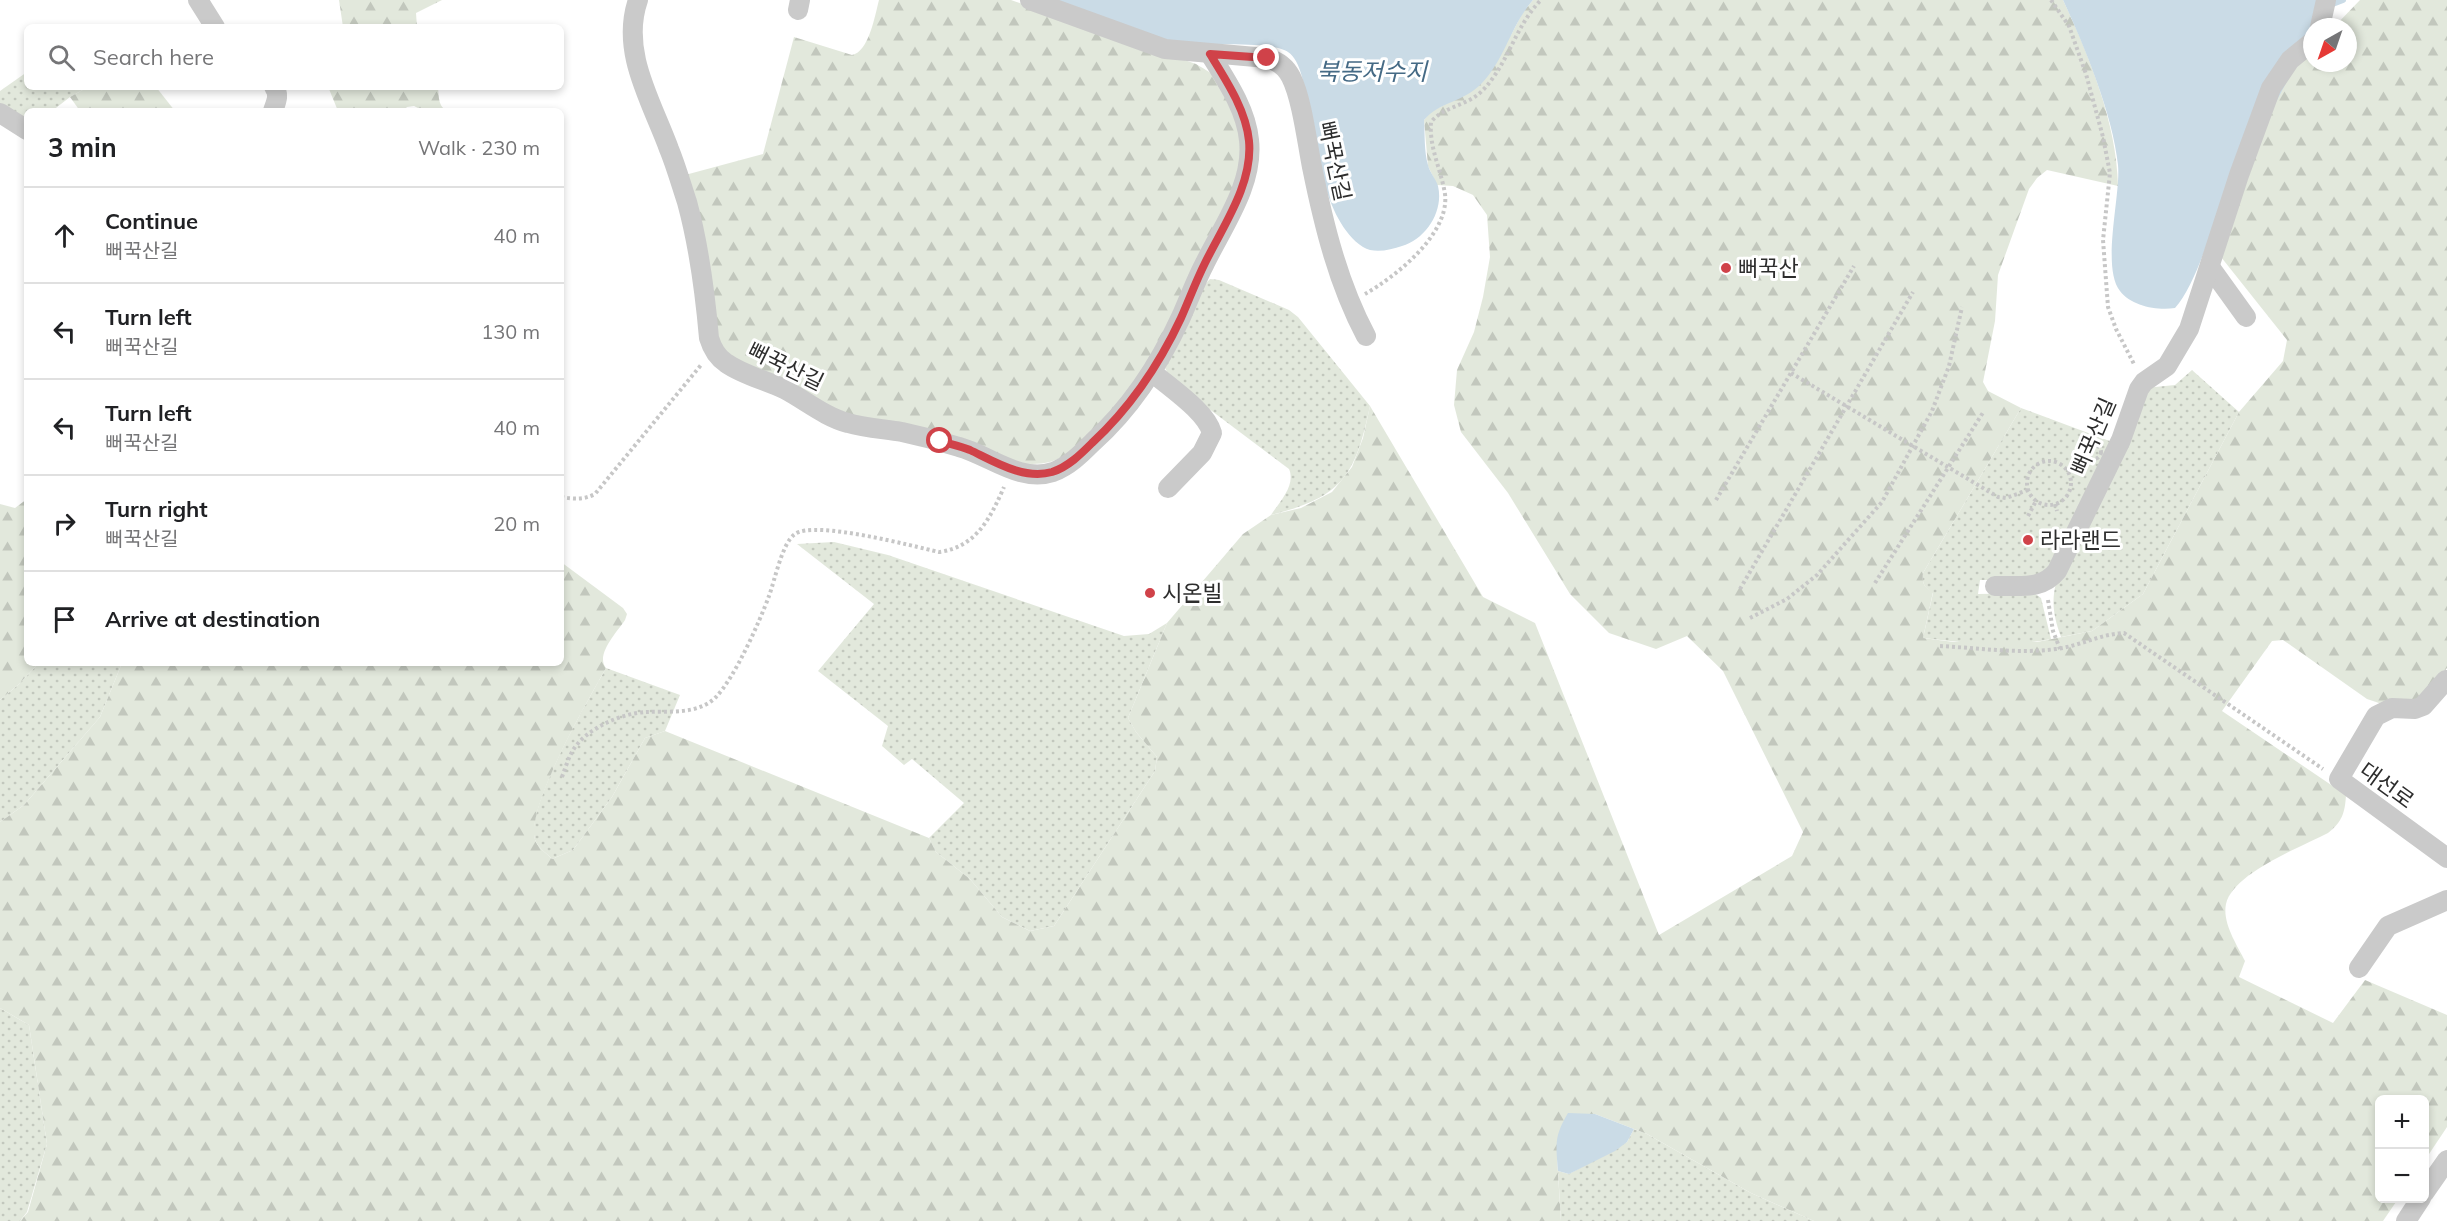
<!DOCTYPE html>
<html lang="en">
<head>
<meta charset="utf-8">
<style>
  :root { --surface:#fff; --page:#f2f2f2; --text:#202124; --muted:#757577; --line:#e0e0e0 }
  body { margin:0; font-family:Mulish,"Noto Sans KR",sans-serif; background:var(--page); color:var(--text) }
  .controls { position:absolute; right:18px; bottom:18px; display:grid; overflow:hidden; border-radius:9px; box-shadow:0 3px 9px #0003 }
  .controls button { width:54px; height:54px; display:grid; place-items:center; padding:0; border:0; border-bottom:2px solid var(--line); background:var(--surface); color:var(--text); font:30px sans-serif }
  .compass { position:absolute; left:2303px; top:18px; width:54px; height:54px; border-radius:50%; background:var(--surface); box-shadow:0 3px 9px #0003; rotate:220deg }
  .stop { position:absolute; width:18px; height:18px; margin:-14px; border:4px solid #d04249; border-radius:50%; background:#fff }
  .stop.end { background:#d04249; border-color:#fff; box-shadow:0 2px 6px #0008 }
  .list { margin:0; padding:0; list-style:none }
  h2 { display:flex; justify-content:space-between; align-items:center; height:78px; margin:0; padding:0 24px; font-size:26px }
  h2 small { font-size:20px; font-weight:400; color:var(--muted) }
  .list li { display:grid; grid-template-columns:39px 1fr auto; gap:18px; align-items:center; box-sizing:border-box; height:96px; padding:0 24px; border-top:2px solid var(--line) }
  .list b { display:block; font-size:22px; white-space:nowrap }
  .list p { margin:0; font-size:20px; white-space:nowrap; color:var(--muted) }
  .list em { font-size:20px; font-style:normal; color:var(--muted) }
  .icon { flex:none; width:33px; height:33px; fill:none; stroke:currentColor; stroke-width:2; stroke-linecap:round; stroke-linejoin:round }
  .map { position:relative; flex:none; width:2447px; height:1221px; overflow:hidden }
  .search { position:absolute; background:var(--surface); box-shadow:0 3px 9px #0003; left:24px; top:24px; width:540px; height:66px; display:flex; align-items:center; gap:15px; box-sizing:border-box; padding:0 21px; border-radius:9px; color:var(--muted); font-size:22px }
  .panel { position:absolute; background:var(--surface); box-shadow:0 3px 9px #0003; left:24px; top:108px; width:540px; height:558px; border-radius:9px }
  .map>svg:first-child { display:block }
  .grass { fill:url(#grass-dots) }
  .forest { fill:url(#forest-firs) }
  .water { fill:#cadbe6 }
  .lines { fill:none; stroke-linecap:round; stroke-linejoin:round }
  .stream { stroke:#cadbe6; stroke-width:6 }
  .path { stroke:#c7c7c7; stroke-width:4; stroke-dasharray:3 3; stroke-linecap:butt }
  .minor { stroke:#cacaca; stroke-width:20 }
  .route { stroke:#d04249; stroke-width:8 }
  .poi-dot { fill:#d04249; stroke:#fff; stroke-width:2 }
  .labels { text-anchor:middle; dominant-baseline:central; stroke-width:6; stroke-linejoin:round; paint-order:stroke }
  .street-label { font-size:22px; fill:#2d2d2d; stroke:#fff }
  .poi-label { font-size:22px; fill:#2d2d2d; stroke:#fff; text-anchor:start }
  .water-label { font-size:24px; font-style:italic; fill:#456a85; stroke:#fff }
</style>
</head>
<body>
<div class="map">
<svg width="2447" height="1221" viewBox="0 0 2447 1221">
  <defs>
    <pattern id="grass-dots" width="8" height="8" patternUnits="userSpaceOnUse" patternTransform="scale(1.5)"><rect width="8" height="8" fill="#e2e8dc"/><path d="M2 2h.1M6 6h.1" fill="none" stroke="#c2c7bd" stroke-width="1.8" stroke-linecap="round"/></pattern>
    <pattern id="forest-firs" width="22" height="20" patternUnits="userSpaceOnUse" patternTransform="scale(1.5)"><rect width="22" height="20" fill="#e2e8dc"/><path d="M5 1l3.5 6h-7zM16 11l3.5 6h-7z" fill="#c2c7bd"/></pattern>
  </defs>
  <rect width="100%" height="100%" fill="#fff"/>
  <g class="grass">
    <path d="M27,72V87H88L70,97L52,111H27V123L0,107V91Z"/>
    <path d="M1210,279L1219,280L1289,310L1298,317L1370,406C1355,477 1342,497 1271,515C1280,501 1296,485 1289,469L1172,381L1165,368L1205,284Z"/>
    <path d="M2192,370L2239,412L2143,594L2092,631L2061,637C2054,618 2051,603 2056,583L2145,388L2175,385Z"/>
    <path d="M2021,408L2115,443L2048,572L2031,580H1980L1978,594L2034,593L2041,598L2051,639C2013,647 1962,643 1923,638L1933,593C1924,587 1922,584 1923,573Z"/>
    <path d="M834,542L888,555L1124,636L1149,634L1167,623L1128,718L1136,732L1157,757L1155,771L1054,926L1030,931L1002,917L970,879L936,852L929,838L964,803L912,759L904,765L882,746L888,726L818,671L874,604L797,544Z"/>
    <path d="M39,663H122L100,717L24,805L0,822V700L19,684Z"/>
    <path d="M606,668L680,695L665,731L645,738L612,797L573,850L552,859C547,854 539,848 536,842C521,814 590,697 606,668Z"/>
    <path d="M0,1008L29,1025L47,1144L27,1212L20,1221H0Z"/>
    <path d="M1634,1129L1647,1134L1751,1193L1814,1221H1561L1558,1171L1569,1174L1627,1142Z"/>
  </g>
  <g class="forest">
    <path d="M339,0H442L416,13L417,27H343Z"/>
    <path d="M879,0H1011L1196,64C1202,68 1211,72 1215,77C1228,94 1241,128 1241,149C1240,192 1200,257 1181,296C1165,328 1149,368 1127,396C1117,409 1081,445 1068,453C1052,465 1035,465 1016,463L837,413L720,350L685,175L763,154L794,37L852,55C869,52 875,15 879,0Z"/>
    <path d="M1533,0H2063C2089,55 2117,124 2118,186L2047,170L2037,178L2029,189L1998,275L1995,321L1983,382L1988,391L2021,408L1923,573C1922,584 1924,587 1933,592L1923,638L1954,642H2037L2092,631L2143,594L2239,412L2283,361L2287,340L2221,257L2269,116L2286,77L2312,52V63H2348V27H2334L2360,0H2447V668L2424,696L2414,702L2393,701L2379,703L2367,699L2283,640L2272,641L2222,711L2346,795C2345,813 2342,822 2328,833C2301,847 2233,873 2226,904C2222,923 2237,945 2245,961L2239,977L2333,1023L2365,980L2447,1015V1127L2425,1160L2424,1100H2380V1198L2398,1199L2383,1221H1814L1751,1193L1647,1134L1595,1114L1557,1157L1561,1221H20L28,1212L47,1144L29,1025L0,1008V822L24,805L100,717L122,663H561V562L623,608L627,614L625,620C617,632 595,655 606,668C590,697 522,813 536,842C539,848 547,854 552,859L573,850L612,797L645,738L665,731L929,838L936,852L970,879L1002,917L1030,931L1054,926L1155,771L1157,757L1136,732L1128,718L1167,623L1243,534L1271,515L1301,508L1332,492L1352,467L1363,438L1370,406L1483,597L1535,623L1659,935L1792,856L1803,832L1723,671L1687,636L1656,649L1609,633L1570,594L1508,493L1461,432L1454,405L1457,370L1474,332L1483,297L1490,257L1487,215L1473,195L1453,186L1437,185L1428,166L1424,120L1431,111L1444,105L1511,35L1523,12Z"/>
    <path d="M88,87H156L175,111H80L70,97Z"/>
    <path d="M330,87H438C439,97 438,107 448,111H424L414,106L407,107L403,111H338L329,89Z"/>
    <path d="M27,499V663H39L19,684L0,700V504L15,508Z"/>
  </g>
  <g class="water">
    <path d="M1047,0H1533C1511,25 1505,59 1482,83C1463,103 1440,101 1424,120C1425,135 1424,151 1428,165C1430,173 1436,179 1438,186C1444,211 1426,239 1402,246C1390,250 1374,254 1363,247C1323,220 1316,144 1307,101C1304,86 1301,61 1288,52C1270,39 1189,48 1162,42C1150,39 1139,34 1128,30C1101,20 1074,10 1047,0Z"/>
    <path d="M2063,0H2321C2301,69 2257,130 2226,195C2212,226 2196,285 2175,308C2158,311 2131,306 2120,291C2101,267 2121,195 2118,165C2113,115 2084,45 2063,0Z"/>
    <path d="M1568,1113L1595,1114L1634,1129L1627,1142L1615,1151L1569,1174L1558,1171C1556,1143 1554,1137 1568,1113Z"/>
  </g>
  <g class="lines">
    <path class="stream" d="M2330,5L2343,0"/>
    <g class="path">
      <path d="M2051,0L2069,26L2086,74L2103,137L2110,173L2103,240L2108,307L2116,329L2135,366"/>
      <path d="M1365,294C1395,277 1450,234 1445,194C1441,169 1429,148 1431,122C1444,106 1467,106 1482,91C1508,65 1515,26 1541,0"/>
      <path d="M1791,373L1998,497L2006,498L2028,490"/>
      <circle cx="2094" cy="452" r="7"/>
      <circle cx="2049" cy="483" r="22"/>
      <path d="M2067,471L2088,456"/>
      <path d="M561,497C574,499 583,500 595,494L701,365"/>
      <path d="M1716,500L1854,266"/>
      <path d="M2055,504L2057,511"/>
      <path d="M2028,516L2036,501"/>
      <path d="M1875,583L1984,411"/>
      <path d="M1740,589L1913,292"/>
      <path d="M2048,600L2053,631L2060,649"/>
      <path d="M1750,618L1787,599L1817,575L1882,502L1932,411L1949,366L1962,307"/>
      <path d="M1940,646C1979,648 2018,654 2056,649C2080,646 2100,634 2124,633L2323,769"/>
      <path d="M562,777C565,769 568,759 572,752C584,729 622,713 646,712C669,711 698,715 716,697C735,677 759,623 769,596C775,580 782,543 795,534C815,520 912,546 939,552C976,547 990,519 1004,487"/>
    </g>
    <g class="minor">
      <path d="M198,0L215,27"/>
      <path d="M638,0C620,52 652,102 669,149C676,166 681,184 687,202C699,246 705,292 709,338C712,348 717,357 726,363C743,375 765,380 784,389C805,400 825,417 848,423C865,428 884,429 902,432C921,436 940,441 959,447C989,455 1020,483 1053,472C1069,466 1081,454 1093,442C1132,407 1159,365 1181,317C1189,299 1196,280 1205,263C1223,226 1254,184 1249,140C1246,109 1226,80 1210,54"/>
      <path d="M1030,0L1165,49L1267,58C1278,61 1286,67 1291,77C1302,99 1307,142 1312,167C1324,226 1338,283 1366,336"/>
      <path d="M798,10L800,0"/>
      <path d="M2320,27L2326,0"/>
      <path d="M273,111C276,102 280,95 274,87"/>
      <path d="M0,113L27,130"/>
      <path d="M2210,267L2246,317"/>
      <path d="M1152,372C1170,388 1206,411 1212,433L1202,453L1168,488"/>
      <path d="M1995,586C2019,585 2041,591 2057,571L2121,440L2139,389L2144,382L2167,366L2189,329L2239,175L2271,88L2290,60L2312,42"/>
      <path d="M2446,680L2423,706L2415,709L2392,708L2376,716L2339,779L2447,858"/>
      <path d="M2359,968L2388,926L2447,900"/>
      <path d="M2424,1193L2447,1160"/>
      <path d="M2406,1221L2421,1198"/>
    </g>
  </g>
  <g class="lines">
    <path class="route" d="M940,441C950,444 961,446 970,450C995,462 1024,480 1052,472C1068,467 1081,454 1092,443C1131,407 1159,365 1181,318C1189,300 1196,281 1205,263C1223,226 1253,184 1249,141C1246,110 1226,80 1210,54L1267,58"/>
  </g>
  <g class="poi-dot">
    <circle cx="1726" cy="268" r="6"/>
    <circle cx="2028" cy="540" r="6"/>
    <circle cx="1150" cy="593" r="6"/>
  </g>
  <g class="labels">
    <g class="street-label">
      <text transform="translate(1335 161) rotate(78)">뻐꾹산길</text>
      <text transform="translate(786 366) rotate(26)">뻐꾹산길</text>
      <text transform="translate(2093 436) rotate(-67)">뻐꾹산길</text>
      <text transform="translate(2387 785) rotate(36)">대선로</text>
    </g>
    <g class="poi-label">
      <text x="1738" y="268">뻐꾹산</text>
      <text x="2040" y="540">라라랜드</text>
      <text x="1162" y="593">시온빌</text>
    </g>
    <g class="water-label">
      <text x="1372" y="71">북동저수지</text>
    </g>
  </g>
</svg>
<div class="controls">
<button>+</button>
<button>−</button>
</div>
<svg class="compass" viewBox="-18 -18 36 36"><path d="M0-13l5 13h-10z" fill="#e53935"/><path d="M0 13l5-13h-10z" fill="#757577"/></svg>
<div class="stop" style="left:940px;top:441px"></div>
<div class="stop end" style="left:1267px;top:58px"></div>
<div class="search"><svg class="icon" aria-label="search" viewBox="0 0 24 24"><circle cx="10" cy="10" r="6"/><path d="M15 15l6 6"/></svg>Search here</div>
<section class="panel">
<h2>3 min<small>Walk · 230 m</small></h2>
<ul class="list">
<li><svg class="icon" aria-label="ahead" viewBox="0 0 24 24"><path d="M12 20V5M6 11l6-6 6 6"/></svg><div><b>Continue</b><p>뻐꾹산길</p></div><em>40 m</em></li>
<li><svg class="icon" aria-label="left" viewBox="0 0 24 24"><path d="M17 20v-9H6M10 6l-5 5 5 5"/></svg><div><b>Turn left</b><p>뻐꾹산길</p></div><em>130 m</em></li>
<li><svg class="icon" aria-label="left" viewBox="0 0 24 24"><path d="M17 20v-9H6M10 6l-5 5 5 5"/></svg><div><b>Turn left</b><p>뻐꾹산길</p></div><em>40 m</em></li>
<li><svg class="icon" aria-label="right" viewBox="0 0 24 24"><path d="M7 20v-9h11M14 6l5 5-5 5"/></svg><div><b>Turn right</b><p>뻐꾹산길</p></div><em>20 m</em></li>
<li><svg class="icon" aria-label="arrive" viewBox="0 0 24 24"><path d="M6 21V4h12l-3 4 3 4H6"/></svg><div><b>Arrive at destination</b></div></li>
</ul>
</section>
</div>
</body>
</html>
